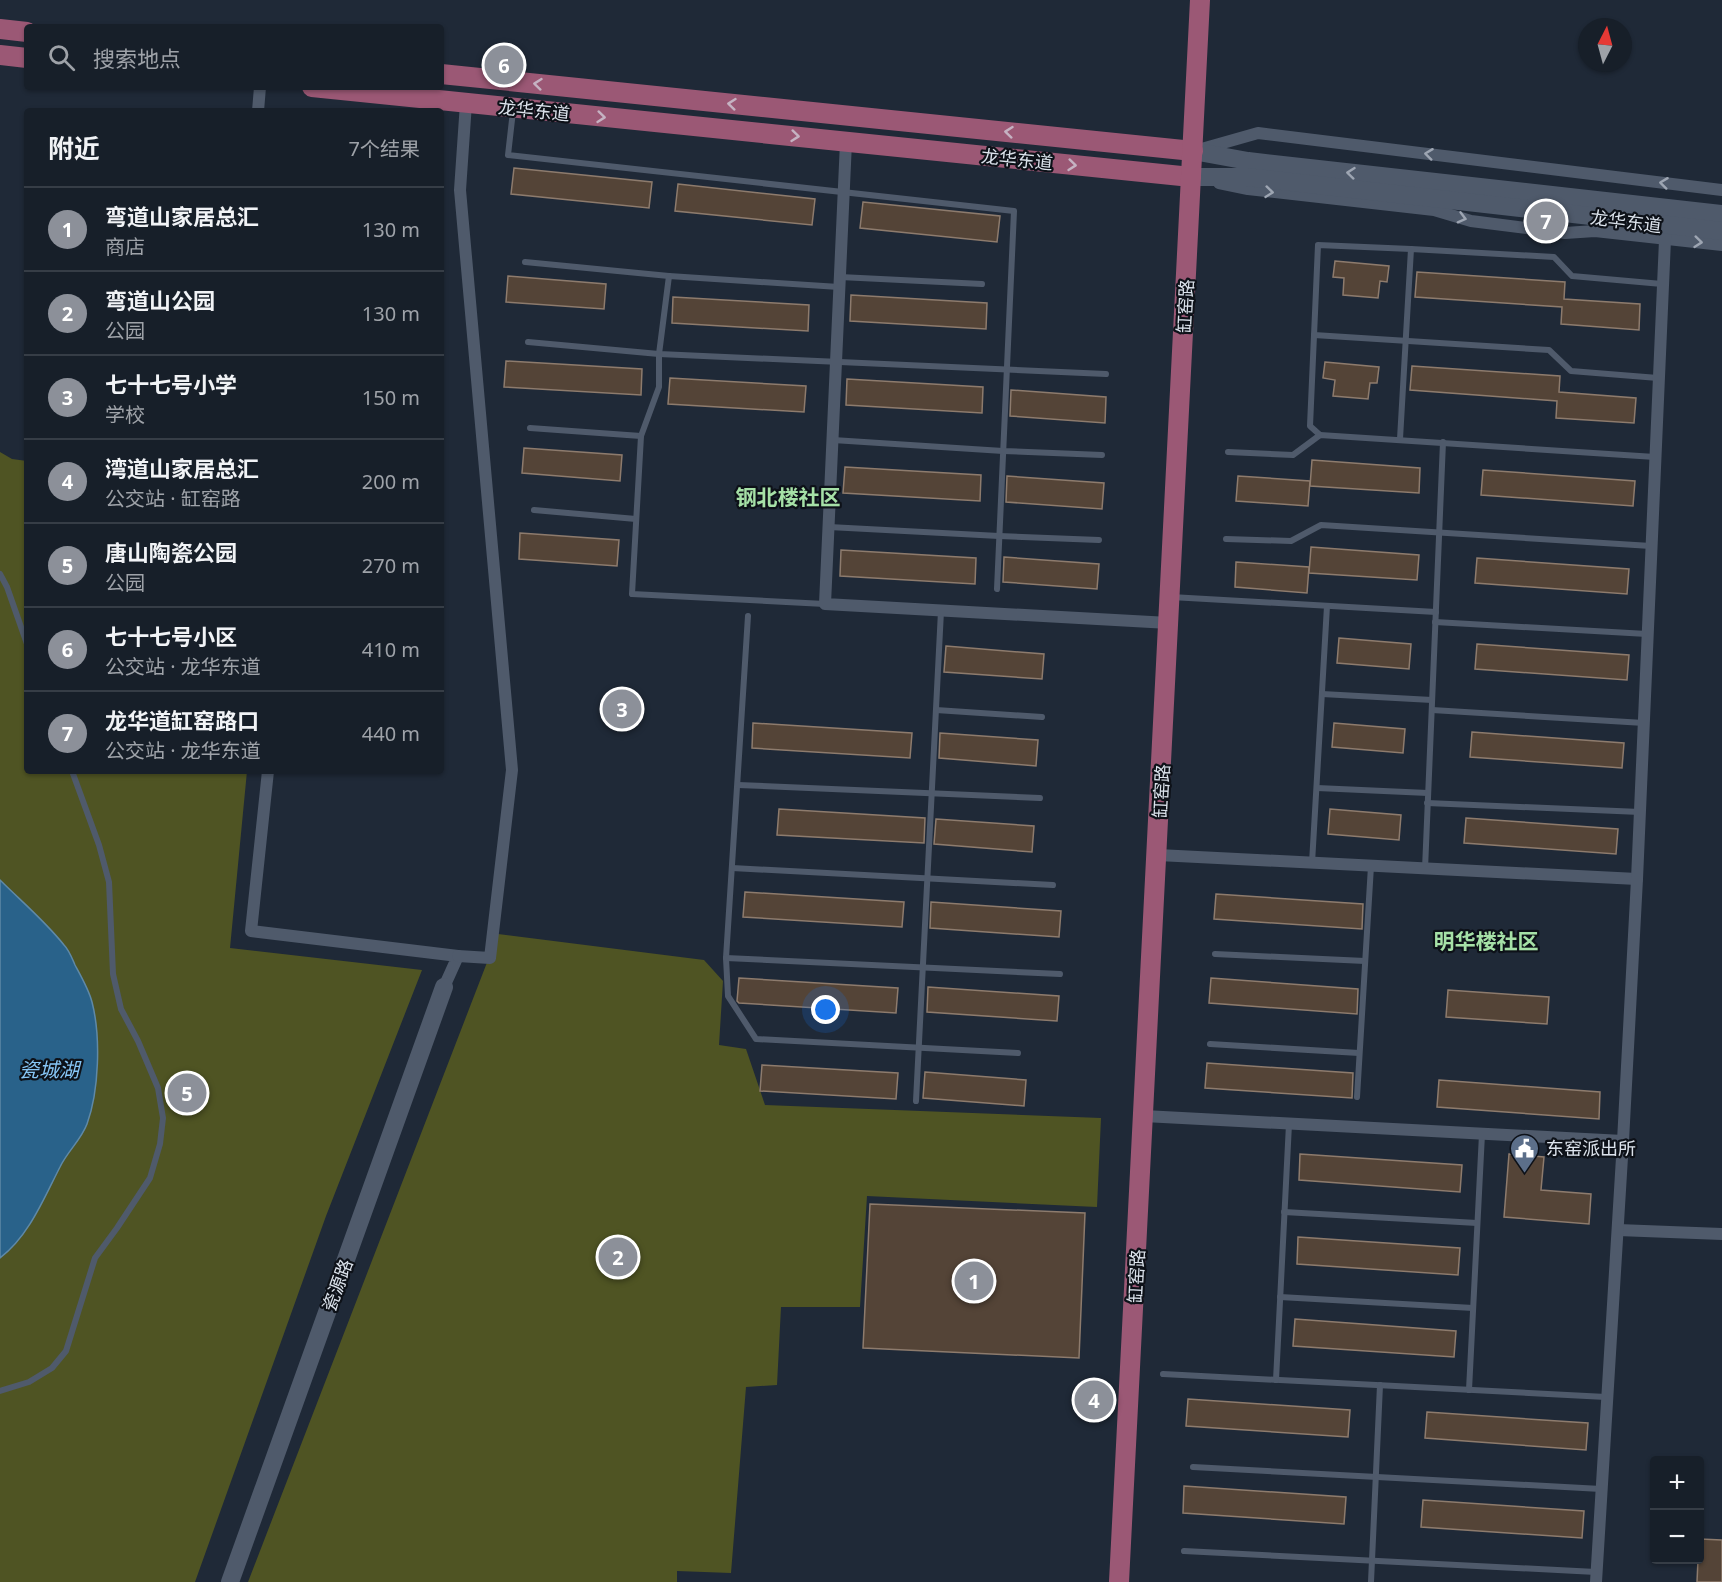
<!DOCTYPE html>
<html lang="zh">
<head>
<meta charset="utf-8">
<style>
  :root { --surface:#171f29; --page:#202731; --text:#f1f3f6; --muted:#9ea2a8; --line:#363d46; --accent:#8c9099 }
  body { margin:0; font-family:"Noto Sans","Noto Sans SC",sans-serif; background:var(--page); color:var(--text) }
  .controls { position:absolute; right:18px; bottom:18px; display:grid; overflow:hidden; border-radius:6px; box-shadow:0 2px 4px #0004 }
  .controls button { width:54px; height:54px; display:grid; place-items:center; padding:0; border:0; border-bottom:2px solid var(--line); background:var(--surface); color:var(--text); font:30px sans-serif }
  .compass { position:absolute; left:1578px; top:18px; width:54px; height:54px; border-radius:50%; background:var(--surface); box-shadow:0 2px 4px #0004; rotate:6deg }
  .you { position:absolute; left:826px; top:1010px; width:21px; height:21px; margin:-15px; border:4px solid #fff; border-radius:50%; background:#1a73e8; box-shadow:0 0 0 9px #1a73e833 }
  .badge { display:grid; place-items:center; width:39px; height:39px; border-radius:50%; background:var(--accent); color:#fff; font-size:20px; font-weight:700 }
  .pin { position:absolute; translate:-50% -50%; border:3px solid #fff; box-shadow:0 2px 6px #0006 }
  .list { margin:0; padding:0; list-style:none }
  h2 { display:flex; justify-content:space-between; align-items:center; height:78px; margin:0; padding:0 24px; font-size:26px }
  h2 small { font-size:20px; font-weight:400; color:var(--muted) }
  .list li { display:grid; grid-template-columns:39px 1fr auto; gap:18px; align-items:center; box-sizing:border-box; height:84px; padding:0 24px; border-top:2px solid var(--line) }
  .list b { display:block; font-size:22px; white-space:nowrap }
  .list p { margin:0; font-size:20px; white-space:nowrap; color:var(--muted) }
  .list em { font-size:20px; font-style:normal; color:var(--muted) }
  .icon { flex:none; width:33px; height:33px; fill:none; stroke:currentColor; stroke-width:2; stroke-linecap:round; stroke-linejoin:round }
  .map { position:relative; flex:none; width:1722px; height:1582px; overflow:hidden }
  .search { position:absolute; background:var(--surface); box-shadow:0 2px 4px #0004; left:24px; top:24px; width:420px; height:66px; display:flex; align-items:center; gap:15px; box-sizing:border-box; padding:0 21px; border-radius:6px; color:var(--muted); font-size:22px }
  .panel { position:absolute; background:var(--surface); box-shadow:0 2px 4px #0004; left:24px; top:108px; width:420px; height:666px; border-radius:6px }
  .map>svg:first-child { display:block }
  .green { fill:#4f5423 }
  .water { fill:#29628a; stroke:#5f89a7; stroke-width:1.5 }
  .building { fill:#544437; stroke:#8d7b6d; stroke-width:1.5 }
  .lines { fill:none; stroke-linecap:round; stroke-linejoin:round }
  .lane { stroke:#4f5a6b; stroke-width:6 }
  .street { stroke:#4f5a6b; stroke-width:12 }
  .secondary { stroke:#4f5a6b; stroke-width:18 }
  .primary { stroke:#9b5875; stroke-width:20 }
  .oneway { stroke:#c5b2c2 }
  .oneway2 { stroke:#9da5b2 }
  .labels { text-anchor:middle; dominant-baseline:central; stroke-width:4.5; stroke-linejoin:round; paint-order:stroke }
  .street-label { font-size:18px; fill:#dce3ec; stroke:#0d1118 }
  .poi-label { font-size:18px; fill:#dce3ec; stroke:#0d1118; text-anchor:start }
  .water-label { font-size:20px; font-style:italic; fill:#87c6f6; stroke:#0d1118 }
  .quarter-label { font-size:21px; font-weight:bold; fill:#a6e1a7; stroke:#0d1118 }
</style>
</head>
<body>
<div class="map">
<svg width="1722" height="1582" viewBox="0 0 1722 1582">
  <rect width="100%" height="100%" fill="#1f2937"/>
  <g class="green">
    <path d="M0,452L12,459L27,461V771H247L230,948L422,970L326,1216L195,1582H0Z"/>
    <path d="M498,934L704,960L723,981L719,1045L746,1049L765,1105L1101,1118L1097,1207L867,1196L860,1307H781L777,1385L746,1387L731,1573L677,1571V1582H248Z"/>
  </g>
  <path class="water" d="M0,880C21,901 45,921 64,945C69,950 72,958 75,965C81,976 89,990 92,1002C101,1037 99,1091 87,1124C81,1140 67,1152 60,1167C44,1198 29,1236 0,1258Z"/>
  <g class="building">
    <path d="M514,168L652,182L649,208L511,194Z"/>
    <path d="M678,184L815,199L812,225L675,211Z"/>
    <path d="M863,202L1000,216L997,242L860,228Z"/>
    <path d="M1335,261L1389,266L1387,282L1380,281L1378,298L1343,295L1344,278L1333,277Z"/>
    <path d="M1417,272L1565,282L1564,299L1640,304L1639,330L1561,324L1562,307L1415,297Z"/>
    <path d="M508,276L606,284L604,309L506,302Z"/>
    <path d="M851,295L987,303L986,329L850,321Z"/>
    <path d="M673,297L809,305L808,331L672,323Z"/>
    <path d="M506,361L642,369L641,395L504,387Z"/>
    <path d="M1325,362L1379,367L1377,383H1370L1368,399L1333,396L1335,380L1323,378Z"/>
    <path d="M1412,366L1560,376L1559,392L1636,398L1634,423L1556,418L1557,401L1410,390Z"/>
    <path d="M670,378L806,386L804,412L668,404Z"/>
    <path d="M847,379L983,387L982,413L846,405Z"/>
    <path d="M1011,390L1106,397L1105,423L1010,416Z"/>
    <path d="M524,448L622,455L620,481L522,473Z"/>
    <path d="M1312,460L1420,468L1419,493L1310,486Z"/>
    <path d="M845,467L981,475L980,501L843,493Z"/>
    <path d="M1483,470L1635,481L1633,506L1481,495Z"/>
    <path d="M1007,476L1104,483L1102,509L1006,502Z"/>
    <path d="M1238,476L1310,481L1308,506L1236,501Z"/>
    <path d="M520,533L619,540L617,566L519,559Z"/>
    <path d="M1311,547L1419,555L1417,580L1309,573Z"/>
    <path d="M841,550L976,558L975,584L840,576Z"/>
    <path d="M1004,557L1099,564L1097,589L1003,582Z"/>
    <path d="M1477,558L1629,569L1627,594L1475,583Z"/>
    <path d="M1236,562L1309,567L1307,593L1235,587Z"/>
    <path d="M1339,638L1411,644L1409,669L1337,663Z"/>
    <path d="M1477,644L1629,655L1627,680L1475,669Z"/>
    <path d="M946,646L1044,654L1042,679L944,672Z"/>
    <path d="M753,723L912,733L910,758L752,748Z"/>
    <path d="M1334,723L1405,729L1403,753L1332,747Z"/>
    <path d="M1472,732L1624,743L1622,768L1470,757Z"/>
    <path d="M940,733L1038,740L1036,766L939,758Z"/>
    <path d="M779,809L925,818L924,843L777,835Z"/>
    <path d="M1330,809L1401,815L1399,840L1328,834Z"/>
    <path d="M1466,818L1618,829L1616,854L1464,843Z"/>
    <path d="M936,819L1034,826L1032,852L934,844Z"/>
    <path d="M745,892L904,902L902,927L743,917Z"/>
    <path d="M1216,894L1363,904L1362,929L1214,919Z"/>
    <path d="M931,902L1061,911L1059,937L930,928Z"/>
    <path d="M739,978L898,988L896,1013L739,1003L737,1001Z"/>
    <path d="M1211,978L1358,989L1357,1014L1209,1003Z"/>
    <path d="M928,987L1059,996L1057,1021L927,1012Z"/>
    <path d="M1448,990L1549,997L1547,1024L1446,1017Z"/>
    <path d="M1207,1063L1353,1073L1352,1098L1205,1088Z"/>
    <path d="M762,1065L898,1073L896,1099L760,1091Z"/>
    <path d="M925,1072L1026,1080L1024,1106L923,1098Z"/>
    <path d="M1439,1080L1600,1092L1599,1119L1437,1107Z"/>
    <path d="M1300,1154L1462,1165L1460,1192L1299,1180Z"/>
    <path d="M1509,1154L1544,1157L1541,1190L1591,1194L1589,1224L1504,1217Z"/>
    <path d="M870,1204L1085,1213L1079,1358L863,1348Z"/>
    <path d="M1298,1237L1460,1248L1458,1275L1297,1264Z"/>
    <path d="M1295,1319L1456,1331L1454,1357L1293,1346Z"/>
    <path d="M1188,1399L1350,1410L1348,1437L1186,1426Z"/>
    <path d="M1427,1412L1588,1423L1586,1450L1425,1438Z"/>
    <path d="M1184,1486L1346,1497L1344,1524L1183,1513Z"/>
    <path d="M1423,1500L1584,1511L1582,1538L1421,1527Z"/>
    <path d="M1700,1539L1722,1540V1582H1697L1698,1560H1700Z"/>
  </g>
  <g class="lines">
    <g class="lane">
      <path d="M513,111L508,155L1014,211L997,589"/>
      <path d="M525,262L669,276"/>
      <path d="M840,277L982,284"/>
      <path d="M1314,335L1549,350L1571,371L1658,378"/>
      <path d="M528,342L659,354L1106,374"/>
      <path d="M530,428L641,436"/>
      <path d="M1320,435L1310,426L1318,245L1411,249"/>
      <path d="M1400,439L1411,249L1554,257L1572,276L1662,284"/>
      <path d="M833,440L1003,451L1102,455"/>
      <path d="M1228,452L1293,455L1320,435L1655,457"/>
      <path d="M534,510L636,519"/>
      <path d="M829,527L999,536L1099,540"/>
      <path d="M1226,539L1291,541L1321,525L1651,546"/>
      <path d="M0,574L7,587L27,644"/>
      <path d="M1171,597L1436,612"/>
      <path d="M825,604L632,594L641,436L659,387V354L669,276L839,287"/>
      <path d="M748,616L726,958L728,996L756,1039L1018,1053"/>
      <path d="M1435,622L1647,634"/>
      <path d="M1322,694L1432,700"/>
      <path d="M936,710L1042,717"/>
      <path d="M1432,710L1644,723"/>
      <path d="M738,785L1040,798"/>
      <path d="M1317,788L1428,793"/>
      <path d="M1427,803L1640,812"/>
      <path d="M1312,863L1327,606"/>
      <path d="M732,868L1053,885"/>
      <path d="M1425,869L1443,442"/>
      <path d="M1215,954L1365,961"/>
      <path d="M726,958L1060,974"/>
      <path d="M1210,1044L1359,1053"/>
      <path d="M1357,1097L1371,866"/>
      <path d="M916,1101L941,611"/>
      <path d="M1284,1212L1477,1223"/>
      <path d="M1280,1297L1473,1308"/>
      <path d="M1163,1374L1606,1397"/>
      <path d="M1276,1380L1289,1124"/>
      <path d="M1469,1390L1482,1134"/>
      <path d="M0,1391L29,1382L52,1368L66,1351L95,1258L117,1228L150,1178L160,1144L163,1118L158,1088L138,1041L121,1009L113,974L109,882L99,845L72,771"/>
      <path d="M1193,1467L1601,1489"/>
      <path d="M1184,1551L1596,1572"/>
      <path d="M1371,1582L1380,1385"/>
    </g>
    <g class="street">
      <path d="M258,111L260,87"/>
      <path d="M846,142L825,604L1169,623"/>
      <path d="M1198,150L1258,133L1722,190"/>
      <path d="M1219,183L1248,189L1434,210L1471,221L1565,233L1595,231L1722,245"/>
      <path d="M268,771L251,931L458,956L444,987"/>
      <path d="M1158,855L1637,879"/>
      <path d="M458,956L490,958L512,770L460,190L466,103"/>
      <path d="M1144,1116L1623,1141"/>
      <path d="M1618,1230L1722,1234"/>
      <path d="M1596,1582L1623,1141L1637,879L1666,217"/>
    </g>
    <g class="secondary">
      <path d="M1193,151L1248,161L1722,214"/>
      <path d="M1191,177H1247L1722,231"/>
      <path d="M230,1582L444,987"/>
    </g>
    <g class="primary">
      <path d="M0,29L27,32"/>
      <path d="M0,55L27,58"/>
      <path d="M441,74L1193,151"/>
      <path d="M312,87L1191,177"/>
      <path d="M1119,1582L1200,0"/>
    </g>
  </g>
  <defs><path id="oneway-chevron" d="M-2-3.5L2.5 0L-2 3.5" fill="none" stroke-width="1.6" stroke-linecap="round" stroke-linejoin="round" transform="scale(1.5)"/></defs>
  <g class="oneway">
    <use href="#oneway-chevron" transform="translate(538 84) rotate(-174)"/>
    <use href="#oneway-chevron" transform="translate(732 104) rotate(-174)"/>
    <use href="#oneway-chevron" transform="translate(601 117) rotate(6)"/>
    <use href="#oneway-chevron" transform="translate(1009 132) rotate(-174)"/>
    <use href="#oneway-chevron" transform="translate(795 136) rotate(6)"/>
    <use href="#oneway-chevron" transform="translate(1072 165) rotate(6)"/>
  </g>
  <g class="oneway2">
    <use href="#oneway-chevron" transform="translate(1429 154) rotate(-173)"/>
    <use href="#oneway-chevron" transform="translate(1351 173) rotate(-174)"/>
    <use href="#oneway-chevron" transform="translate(1664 183) rotate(-173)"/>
    <use href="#oneway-chevron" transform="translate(1269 192) rotate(6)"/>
    <use href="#oneway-chevron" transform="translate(1462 218) rotate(15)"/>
    <use href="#oneway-chevron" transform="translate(1698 242) rotate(6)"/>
  </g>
  <defs>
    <symbol id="civic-pin" viewBox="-11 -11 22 30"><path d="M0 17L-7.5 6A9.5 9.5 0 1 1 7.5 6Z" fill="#5c6f8a" stroke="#0d1118"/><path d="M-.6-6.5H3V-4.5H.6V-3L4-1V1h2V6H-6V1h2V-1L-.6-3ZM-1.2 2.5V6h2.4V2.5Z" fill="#fff"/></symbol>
  </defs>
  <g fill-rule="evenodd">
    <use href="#civic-pin" x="1508" y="1132" width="33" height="45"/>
  </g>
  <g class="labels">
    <g class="street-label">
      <text transform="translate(534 110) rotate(6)">龙华东道</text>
      <text transform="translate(1017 159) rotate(6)">龙华东道</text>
      <text transform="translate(1626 221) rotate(7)">龙华东道</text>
      <text transform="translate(1185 306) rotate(-87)">缸窑路</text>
      <text transform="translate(1161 791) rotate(-87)">缸窑路</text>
      <text transform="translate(1136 1276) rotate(-87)">缸窑路</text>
      <text transform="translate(337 1285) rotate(-70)">瓷源路</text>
    </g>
    <g class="poi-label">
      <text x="1546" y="1148">东窑派出所</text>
    </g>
    <g class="water-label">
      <text x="49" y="1069">瓷城湖</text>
    </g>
    <g class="quarter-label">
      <text x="788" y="497">钢北楼社区</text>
      <text x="1486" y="941">明华楼社区</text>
    </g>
  </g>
</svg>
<div class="controls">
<button>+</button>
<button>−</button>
</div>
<svg class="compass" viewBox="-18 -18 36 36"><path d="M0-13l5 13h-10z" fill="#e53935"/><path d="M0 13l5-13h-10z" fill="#9ea2a8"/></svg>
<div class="you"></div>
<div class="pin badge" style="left:974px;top:1281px">1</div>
<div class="pin badge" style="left:618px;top:1257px">2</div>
<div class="pin badge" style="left:622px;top:709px">3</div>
<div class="pin badge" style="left:1094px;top:1400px">4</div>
<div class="pin badge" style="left:187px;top:1093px">5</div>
<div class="pin badge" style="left:504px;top:65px">6</div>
<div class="pin badge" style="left:1546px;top:221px">7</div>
<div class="search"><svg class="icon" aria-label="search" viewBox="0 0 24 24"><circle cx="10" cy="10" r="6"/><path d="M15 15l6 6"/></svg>搜索地点</div>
<section class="panel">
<h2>附近<small>7个结果</small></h2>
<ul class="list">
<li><span class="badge">1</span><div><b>弯道山家居总汇</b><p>商店</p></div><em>130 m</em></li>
<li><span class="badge">2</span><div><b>弯道山公园</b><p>公园</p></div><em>130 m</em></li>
<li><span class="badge">3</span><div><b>七十七号小学</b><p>学校</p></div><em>150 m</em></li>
<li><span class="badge">4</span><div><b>湾道山家居总汇</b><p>公交站 · 缸窑路</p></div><em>200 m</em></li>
<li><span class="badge">5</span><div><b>唐山陶瓷公园</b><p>公园</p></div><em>270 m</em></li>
<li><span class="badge">6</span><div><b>七十七号小区</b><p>公交站 · 龙华东道</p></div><em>410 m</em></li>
<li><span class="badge">7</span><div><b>龙华道缸窑路口</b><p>公交站 · 龙华东道</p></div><em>440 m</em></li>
</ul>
</section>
</div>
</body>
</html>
